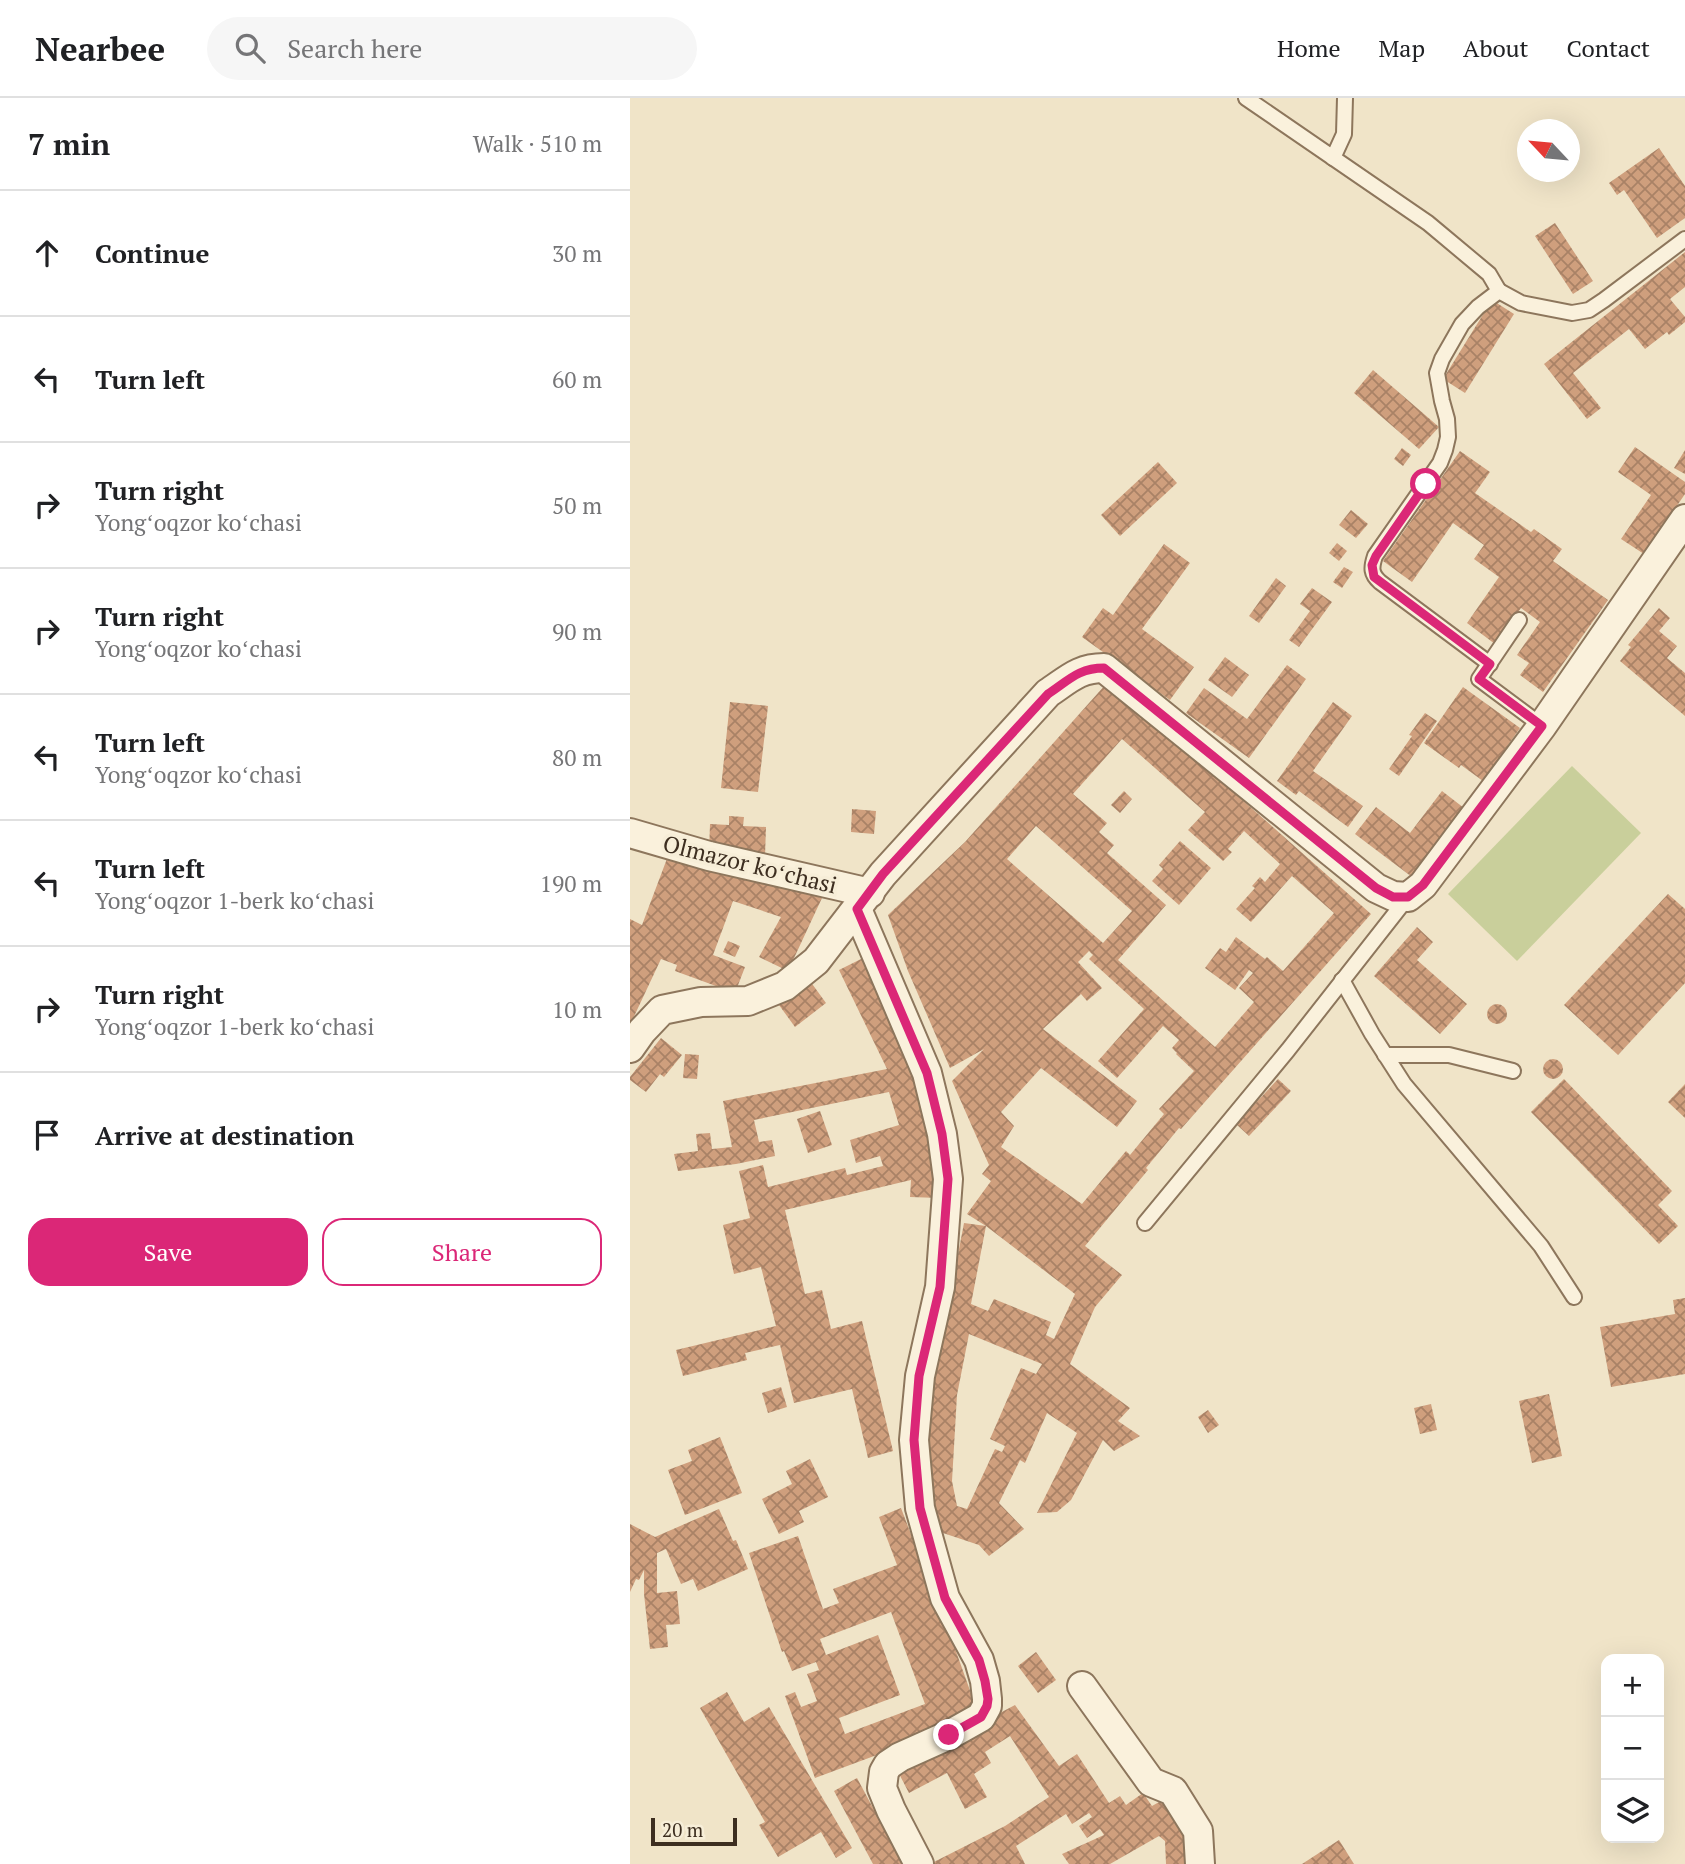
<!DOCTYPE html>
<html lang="en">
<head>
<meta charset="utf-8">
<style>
  :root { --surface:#fff; --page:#f6f6f6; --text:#202124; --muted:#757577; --line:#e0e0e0; --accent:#db2777 }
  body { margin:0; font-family:"PT Serif",serif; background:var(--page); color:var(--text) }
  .controls { position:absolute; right:21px; bottom:21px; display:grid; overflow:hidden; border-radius:14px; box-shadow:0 7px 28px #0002 }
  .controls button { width:63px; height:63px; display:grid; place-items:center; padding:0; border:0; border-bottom:2px solid var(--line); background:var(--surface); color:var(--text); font:35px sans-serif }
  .compass { position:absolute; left:887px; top:21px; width:63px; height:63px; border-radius:50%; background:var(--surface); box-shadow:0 7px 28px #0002; rotate:296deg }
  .scale { position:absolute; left:21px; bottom:18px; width:86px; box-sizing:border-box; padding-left:7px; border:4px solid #3d2e20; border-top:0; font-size:19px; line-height:24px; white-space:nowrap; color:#3d2e20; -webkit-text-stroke:5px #f7eed8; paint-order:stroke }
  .stop { position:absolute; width:21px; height:21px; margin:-16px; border:5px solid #db2777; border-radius:50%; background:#fff }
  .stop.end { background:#db2777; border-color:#fff; box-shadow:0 2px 7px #0008 }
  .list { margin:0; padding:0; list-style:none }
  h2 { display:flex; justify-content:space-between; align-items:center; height:91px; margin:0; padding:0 28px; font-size:30px }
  h2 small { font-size:23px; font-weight:400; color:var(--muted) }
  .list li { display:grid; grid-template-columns:46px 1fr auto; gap:21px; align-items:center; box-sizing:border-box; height:126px; padding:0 28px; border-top:2px solid var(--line) }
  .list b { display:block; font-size:26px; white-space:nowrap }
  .list p { margin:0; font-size:23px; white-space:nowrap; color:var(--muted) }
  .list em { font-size:23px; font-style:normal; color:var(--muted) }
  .actions { display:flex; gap:14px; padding:21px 28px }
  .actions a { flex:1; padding:16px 0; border:2px solid var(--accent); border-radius:21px; text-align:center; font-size:24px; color:var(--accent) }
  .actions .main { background:var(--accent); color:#fff }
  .icon { flex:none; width:38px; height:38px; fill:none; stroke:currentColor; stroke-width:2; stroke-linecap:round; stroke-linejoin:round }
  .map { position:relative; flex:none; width:1055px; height:1766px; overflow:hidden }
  header { display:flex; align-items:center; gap:42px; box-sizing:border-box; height:98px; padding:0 35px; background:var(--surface); border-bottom:2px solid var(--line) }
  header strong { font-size:33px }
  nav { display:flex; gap:38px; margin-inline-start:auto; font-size:24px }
  .search { width:490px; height:63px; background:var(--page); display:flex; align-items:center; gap:18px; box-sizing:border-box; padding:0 24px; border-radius:38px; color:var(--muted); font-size:26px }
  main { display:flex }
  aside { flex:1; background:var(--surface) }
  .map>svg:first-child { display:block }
  .pitch { fill:#c9cf9b }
  .building { fill:url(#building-cross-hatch); fill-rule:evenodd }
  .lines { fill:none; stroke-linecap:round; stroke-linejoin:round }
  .lane-casing { stroke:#8d765c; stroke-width:18 }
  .street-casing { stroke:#8d765c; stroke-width:32 }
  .lane { stroke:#faf1dc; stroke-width:14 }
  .street { stroke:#faf1dc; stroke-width:28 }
  .route { stroke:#db2777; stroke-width:9 }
  .labels { text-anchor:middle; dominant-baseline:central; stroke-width:7; stroke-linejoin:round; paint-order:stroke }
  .street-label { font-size:23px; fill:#3d2e20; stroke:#f7eed8 }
</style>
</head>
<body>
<header>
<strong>Nearbee</strong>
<div class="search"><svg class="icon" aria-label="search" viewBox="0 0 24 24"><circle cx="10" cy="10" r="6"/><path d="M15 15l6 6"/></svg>Search here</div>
<nav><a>Home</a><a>Map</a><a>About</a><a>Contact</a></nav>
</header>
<main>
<aside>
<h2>7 min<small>Walk · 510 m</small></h2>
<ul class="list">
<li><svg class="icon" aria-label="ahead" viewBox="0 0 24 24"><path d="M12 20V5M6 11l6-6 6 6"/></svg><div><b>Continue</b></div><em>30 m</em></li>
<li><svg class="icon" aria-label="left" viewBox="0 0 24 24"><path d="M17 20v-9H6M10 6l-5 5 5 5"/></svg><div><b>Turn left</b></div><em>60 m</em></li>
<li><svg class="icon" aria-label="right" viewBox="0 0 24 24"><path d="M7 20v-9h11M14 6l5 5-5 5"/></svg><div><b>Turn right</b><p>Yongʻoqzor koʻchasi</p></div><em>50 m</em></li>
<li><svg class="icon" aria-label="right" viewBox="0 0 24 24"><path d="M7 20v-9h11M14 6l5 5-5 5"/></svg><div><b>Turn right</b><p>Yongʻoqzor koʻchasi</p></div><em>90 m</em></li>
<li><svg class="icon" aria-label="left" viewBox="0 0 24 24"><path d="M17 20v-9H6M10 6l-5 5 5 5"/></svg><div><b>Turn left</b><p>Yongʻoqzor koʻchasi</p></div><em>80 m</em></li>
<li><svg class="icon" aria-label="left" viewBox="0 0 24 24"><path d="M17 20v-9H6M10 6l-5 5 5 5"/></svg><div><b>Turn left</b><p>Yongʻoqzor 1-berk koʻchasi</p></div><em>190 m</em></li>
<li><svg class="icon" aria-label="right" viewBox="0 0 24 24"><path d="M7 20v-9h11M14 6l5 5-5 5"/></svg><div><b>Turn right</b><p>Yongʻoqzor 1-berk koʻchasi</p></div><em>10 m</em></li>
<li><svg class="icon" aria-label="arrive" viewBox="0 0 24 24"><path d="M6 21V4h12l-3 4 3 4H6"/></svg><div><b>Arrive at destination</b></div></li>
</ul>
<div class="actions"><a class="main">Save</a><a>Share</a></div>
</aside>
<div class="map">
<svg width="1055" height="1766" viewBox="0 0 1055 1766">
  <defs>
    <pattern id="building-cross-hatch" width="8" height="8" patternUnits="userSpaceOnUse" patternTransform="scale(1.75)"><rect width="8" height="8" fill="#cf9f7d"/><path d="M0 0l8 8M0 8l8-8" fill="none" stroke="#a98266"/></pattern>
  </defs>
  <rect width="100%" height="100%" fill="#f0e4c8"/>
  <path class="pitch" d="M942,668L1011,735L887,863L818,796Z"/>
  <g class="building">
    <path d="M1029,50L1055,88V120L1027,140L994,92L987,97L979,85Z"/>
    <path d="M925,125L963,183L943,196L905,138Z"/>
    <path d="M1055,154V189L1040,201L1055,219V224L1039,237L1037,234L1015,251L999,231L943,275L971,310L957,321L914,266Z"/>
    <path d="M862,202L884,216L835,295L813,281Z"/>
    <path d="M743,272L809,329L789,351L724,295Z"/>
    <path d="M1005,349L1055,384V396L1014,456L991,441L1021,397L988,374Z"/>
    <path d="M772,350L781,357L773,368L764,361Z"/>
    <path d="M1055,352V376L1044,370Z"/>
    <path d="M830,353L860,374L845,395L901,434L904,431L932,451L923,463L978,502L913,594L890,577L899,565L887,557L910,524L891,510L865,546L837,525L869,479L844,461L854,447L823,425L782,484L753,463Z"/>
    <path d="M528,364L547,385L490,438L471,417Z"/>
    <path d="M721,412L738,426L726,440L709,427Z"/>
    <path d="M707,445L717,453L709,463L699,455Z"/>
    <path d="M534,446L560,465L512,531L564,569L540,602L452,539L473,510L483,517Z"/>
    <path d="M714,469L723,474L712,490L703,484Z"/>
    <path d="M646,480L656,488L629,525L619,518Z"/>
    <path d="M682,490L702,504L669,549L659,542L680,513L670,506Z"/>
    <path d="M1029,510L1040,520L1029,533L1047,548L1037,560L1055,575V618L990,563L1001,549L998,547Z"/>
    <path d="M595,559L619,577L602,599L578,582Z"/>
    <path d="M657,567L676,581L619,660L556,615L574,590L617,621Z"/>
    <path d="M476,586L547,644L741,816L551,1031L549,1030L516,1070L518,1072L455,1148L492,1177L465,1209L440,1266L500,1310L488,1323L510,1338L484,1353L473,1342L441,1402L427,1414L407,1415L447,1335L417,1315L395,1365L390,1362L369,1405L394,1431L359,1458L349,1447L307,1433L297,1385L302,1292L334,1125L356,1128L337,1116L361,1083L352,1076L359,1067L322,983L354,951L320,970L278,873L258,817L335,744ZM492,641L575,714L558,732L593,763L602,754L598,751L614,733L650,766L635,784L630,779L622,788L625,790L606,811L621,824L662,778L704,815L653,873L637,859L635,861L606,839L596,854L590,850L575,870L605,892L619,872L623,875L609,890L624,904L585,949L488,862L536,807L477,755L484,747L469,734L477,725L443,696ZM406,728L502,813L473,845L377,761ZM459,853L463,857L459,861L514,911L468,963L487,980L533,928L549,942L542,950L547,955L546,956L564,973L529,1011L534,1016L500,1057L496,1053L452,1106L371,1049L384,1028L371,1014L411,970L487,1029L507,1003L413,931L451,896L457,903L472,890L448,864ZM356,1128L445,1196L424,1241L416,1237L421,1224L364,1201L358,1213L341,1206ZM339,1236L412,1266L406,1276L391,1270L360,1341L375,1348L372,1354L365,1351L337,1411L327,1408L322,1383L327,1297Z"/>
    <path d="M833,589L890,630L853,683L831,667L829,670L794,645Z"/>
    <path d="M100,604L138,608L128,694L91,690Z"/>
    <path d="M703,604L722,618L683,673L733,708L718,729L669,693L666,697L647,683Z"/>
    <path d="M795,615L807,623L769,678L759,671L782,638L779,637Z"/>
    <path d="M494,693L502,701L490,715L481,707Z"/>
    <path d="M812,693L834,710L782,779L725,736L746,709L780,735Z"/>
    <path d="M222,711L246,713L244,736L221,734Z"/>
    <path d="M99,718L114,719L113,728L136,729L135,758L79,755L80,726L99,727Z"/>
    <path d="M550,743L581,770L549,807L522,783L533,771L529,767Z"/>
    <path d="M41,750L90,768L192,800L158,873L129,859L151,819L103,803L83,857L115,869L105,895L45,873L47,867L31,861L0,927V821L12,827Z"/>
    <path d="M1038,796L1055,811V885L988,957L934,907Z"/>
    <path d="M787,829L803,844L787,862L837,906L810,936L744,878Z"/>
    <path d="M98,843L110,848L105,859L93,854Z"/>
    <path d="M235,859L265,917L306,1043L309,1100L280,1099L281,1082L155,1112L175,1196L192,1192L201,1231L232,1223L263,1353L238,1360L222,1291L164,1305L150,1247L115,1255L117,1262L53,1278L46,1252L146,1228L131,1169L104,1176L93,1127L120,1120L109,1073L133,1067L138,1089L215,1070L217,1077L253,1068L250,1058L226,1065L220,1042L269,1027L259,994L124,1022L129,1044L142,1042L145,1058L106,1066L48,1073L44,1056L68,1053L66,1036L80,1035L82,1051L102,1049L93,1003L257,971L209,872Z"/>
    <path d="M180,883L196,905L165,929L149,907Z"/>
    <circle cx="867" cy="916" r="10"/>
    <path d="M31,940L52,957L34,979L30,976L16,994L0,982V979Z"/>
    <path d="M55,956L69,957L67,981L53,980Z"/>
    <circle cx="923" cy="971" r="10"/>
    <path d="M648,981L661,993L619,1038L606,1026Z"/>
    <path d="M934,981L1042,1093L1028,1107L1048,1128L1029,1146L901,1014Z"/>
    <path d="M1055,986V1020L1038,1004Z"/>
    <path d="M190,1013L202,1047L178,1055L167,1021Z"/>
    <path d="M1055,1200V1276L981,1289L970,1229L1045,1216L1043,1202Z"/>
    <path d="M151,1289L157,1309L138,1315L132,1295Z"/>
    <path d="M919,1296L932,1358L902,1365L889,1303Z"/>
    <path d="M801,1306L807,1332L790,1336L784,1310Z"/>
    <path d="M578,1312L589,1327L578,1335L568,1319Z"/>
    <path d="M90,1339L112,1395L55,1417L38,1372L62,1363L58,1352Z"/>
    <path d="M180,1361L198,1399L169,1413L174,1424L149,1436L132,1401L162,1386L156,1373Z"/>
    <path d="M271,1410L295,1473L297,1472L348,1615L306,1635L185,1680L155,1598L165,1594L171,1609L187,1603L177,1576L189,1572L186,1564L162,1573L154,1553L152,1554L119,1455L168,1438L193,1511L209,1505L203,1491L267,1467L249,1419ZM261,1514L295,1606L215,1636L209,1620L270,1597L248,1537L196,1557L190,1541Z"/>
    <path d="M89,1411L103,1443L106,1442L118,1471L68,1493L63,1481L51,1486L36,1451L27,1455V1495L47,1493L50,1526L36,1527L38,1549L20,1551L14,1496V1472L9,1482L6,1481L0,1494V1426L25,1439Z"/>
    <path d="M406,1554L426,1582L408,1595L388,1568Z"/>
    <path d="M97,1594L114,1624L139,1609L222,1750L206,1760L191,1734L148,1759L129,1727L135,1724L70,1610Z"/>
    <path d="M385,1607L429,1668L447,1656L479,1705L490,1698L496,1707L513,1695L522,1708L538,1699L560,1737L562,1766H536L535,1743L529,1738L480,1766H439L432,1756L474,1737L470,1731L457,1740L449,1728L462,1719L459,1715L442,1726L436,1716L386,1748L395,1766H300L375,1728L419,1699L380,1638L355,1654L361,1665L344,1676L357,1699L335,1711L317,1675L279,1695L266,1670Z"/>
    <path d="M227,1680L273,1766H243L204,1693Z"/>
    <path d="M709,1742L724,1766H672Z"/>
  </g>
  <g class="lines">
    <defs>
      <g id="lane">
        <path d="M616,0L798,125L859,176L869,193"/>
        <path d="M703,60L714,36L715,0"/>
        <path d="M889,522L849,581L912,628"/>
        <path d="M860,566L750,484C741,476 741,470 745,458L810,365L815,352L818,339L817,321L812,303L807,275L812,261L832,226L848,209L869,193L891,205L942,215L959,212L974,202L1055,141"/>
        <path d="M712,882L742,936L774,986L911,1148L944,1199"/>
        <path d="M755,957H819L883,973"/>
        <path d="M515,1125L658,952L778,799"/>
      </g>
      <g id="street">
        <path d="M0,735L79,758L240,795"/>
        <path d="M227,811L297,975L312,1036L318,1081L310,1189L290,1278L284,1342L290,1410L315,1500L349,1562L355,1583L357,1601V1608L351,1619L319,1637L270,1659L258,1667L254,1674L252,1690L261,1712L289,1766"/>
        <path d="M0,950L12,933L32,912L71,904L118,903L155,888L186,863L253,776L418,595C439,581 449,570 474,570L746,790L763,798L778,799L793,787L912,628L1055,421"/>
        <path d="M452,1588L521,1684L543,1693L568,1733L570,1766"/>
      </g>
    </defs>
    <use href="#lane" class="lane-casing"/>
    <use href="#street" class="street-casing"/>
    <use href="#lane" class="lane"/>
    <use href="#street" class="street"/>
  </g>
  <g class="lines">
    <path class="route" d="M319,1637L351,1619L357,1608L358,1601L355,1583L349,1562L315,1500L290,1410L284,1342L289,1278L310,1189L318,1081L312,1036L297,975L227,811L253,776L418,596C439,582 449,570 474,570L746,790L763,799H778L793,787L912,628L849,581L860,566L744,479L742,467L746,458L796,386"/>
  </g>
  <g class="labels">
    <g class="street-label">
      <text transform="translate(120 766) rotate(14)">Olmazor koʻchasi</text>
    </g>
  </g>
</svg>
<div class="controls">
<button>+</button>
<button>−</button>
<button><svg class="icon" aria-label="layers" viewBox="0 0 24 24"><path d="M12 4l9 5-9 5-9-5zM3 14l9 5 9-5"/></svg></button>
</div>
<svg class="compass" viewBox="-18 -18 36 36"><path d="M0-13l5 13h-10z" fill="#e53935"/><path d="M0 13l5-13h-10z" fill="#757577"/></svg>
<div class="scale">20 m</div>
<div class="stop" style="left:796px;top:386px"></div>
<div class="stop end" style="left:319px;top:1637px"></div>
</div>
</main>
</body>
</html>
